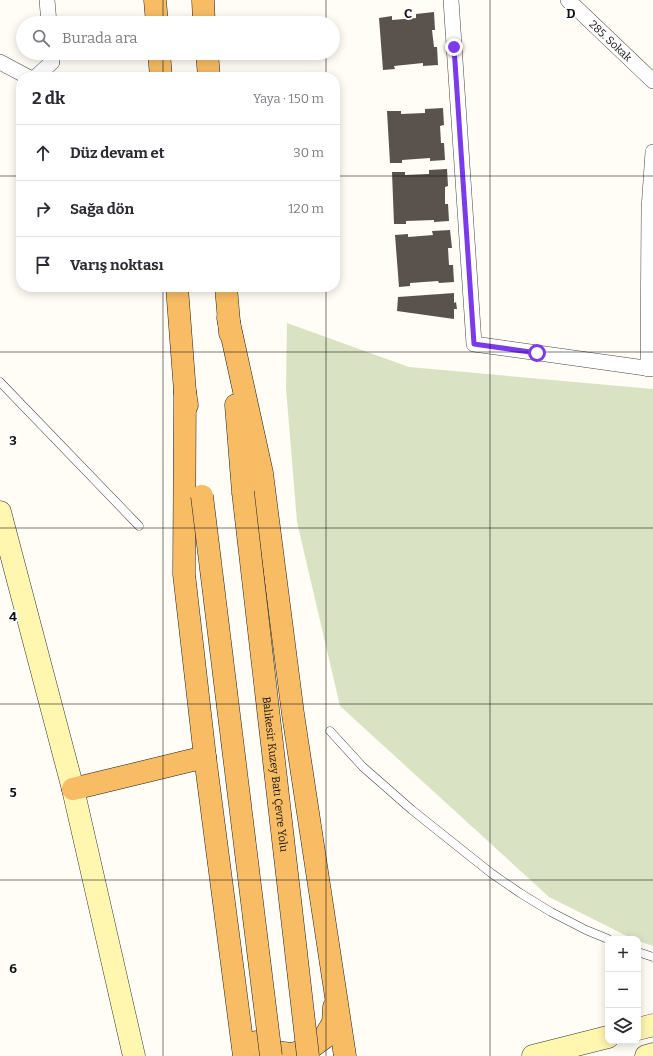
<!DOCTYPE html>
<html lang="tr">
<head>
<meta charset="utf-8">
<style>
  :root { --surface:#fff; --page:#f2f2f3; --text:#2b2b33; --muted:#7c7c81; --line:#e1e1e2 }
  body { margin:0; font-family:Bitter,serif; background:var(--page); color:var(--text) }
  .controls { position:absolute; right:12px; bottom:12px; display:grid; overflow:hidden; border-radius:8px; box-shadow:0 2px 10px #0003 }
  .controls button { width:36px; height:36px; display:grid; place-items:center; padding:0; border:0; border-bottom:1px solid var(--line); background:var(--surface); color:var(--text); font:20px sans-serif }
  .stop { position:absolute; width:12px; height:12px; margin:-9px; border:3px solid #7c3aed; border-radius:50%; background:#fff }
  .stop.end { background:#7c3aed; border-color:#fff; box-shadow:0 1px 4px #0008 }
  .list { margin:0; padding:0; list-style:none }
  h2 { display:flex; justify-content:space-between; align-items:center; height:52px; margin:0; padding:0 16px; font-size:17px }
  h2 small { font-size:13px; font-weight:400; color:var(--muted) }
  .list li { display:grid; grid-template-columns:26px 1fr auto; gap:12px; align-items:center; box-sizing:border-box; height:56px; padding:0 16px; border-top:1px solid var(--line) }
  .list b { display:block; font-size:15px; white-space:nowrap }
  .list em { font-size:13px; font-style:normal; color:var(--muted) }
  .icon { flex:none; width:22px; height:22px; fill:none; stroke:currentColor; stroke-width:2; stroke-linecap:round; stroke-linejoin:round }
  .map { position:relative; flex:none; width:653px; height:1056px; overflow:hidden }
  .search { position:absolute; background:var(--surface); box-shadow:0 2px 10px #0003; left:16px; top:16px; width:324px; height:44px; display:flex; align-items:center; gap:10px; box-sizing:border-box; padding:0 14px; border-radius:22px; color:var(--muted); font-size:15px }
  .panel { position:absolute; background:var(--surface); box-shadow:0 2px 10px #0003; left:16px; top:72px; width:324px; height:220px; border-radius:16px }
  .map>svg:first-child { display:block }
  .cemetery { fill:#d9e3c4 }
  .building { fill:#5a524d }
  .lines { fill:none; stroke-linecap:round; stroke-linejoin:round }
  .service-casing { stroke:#444; stroke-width:9 }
  .minor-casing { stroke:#444; stroke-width:16 }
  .secondary-casing { stroke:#333; stroke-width:23 }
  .trunk-casing { stroke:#222; stroke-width:23 }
  .service { stroke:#fff; stroke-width:8 }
  .minor { stroke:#fff; stroke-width:15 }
  .secondary { stroke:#fff6b0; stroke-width:22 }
  .trunk { stroke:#f7bc64; stroke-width:22 }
  .trunk-bridge-casing { stroke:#222; stroke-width:23; stroke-linecap:butt }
  .trunk-bridge { stroke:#f7bc64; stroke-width:22 }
  .route { stroke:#7c3aed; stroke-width:5 }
  .grid { fill:none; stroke:#111; stroke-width:1; stroke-opacity:0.55 }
  .labels { text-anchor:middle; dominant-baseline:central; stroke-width:4; stroke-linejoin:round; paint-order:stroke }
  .street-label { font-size:11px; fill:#111; stroke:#fff }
  .grid-label { font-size:13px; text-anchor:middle; font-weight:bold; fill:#111; stroke:#fff; stroke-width:4; stroke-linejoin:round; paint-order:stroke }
</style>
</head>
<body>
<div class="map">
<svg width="653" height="1056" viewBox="0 0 653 1056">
  <rect width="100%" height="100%" fill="#fffdf5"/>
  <path class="cemetery" d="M287,323L409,367L653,389V946L638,941V939H633L549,897L340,706L297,522L286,388Z"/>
  <g class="building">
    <path d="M434,12L435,30H432L434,47H437L438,65L423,66V63L394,66L395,69L383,70L379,18L392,16V20L416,18V14Z"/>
    <path d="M443,108L444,125L440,126L441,143H444L445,160L430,161V158L402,160V163H390L387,111H401V114L425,113V109Z"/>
    <path d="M447,169L448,186L445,187V204H448L449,221L434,222V220L406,221V224H394L392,172H405V175L429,174V170Z"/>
    <path d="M450,230L452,248H448L449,265H453L454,282L439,283L438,281L410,283V286L399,287L395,235L408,234V237L433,235L432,231Z"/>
    <path d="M454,293V303L456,302L457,309H454V319L397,311L398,297Z"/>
  </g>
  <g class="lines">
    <defs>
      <g id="service">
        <path d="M0,382L139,526"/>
        <path d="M330,731L363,767L412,810L491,873L520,893L551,912L586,930L608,939"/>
        <path d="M638,952L653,957"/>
      </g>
      <g id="minor">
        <path d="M47,0L49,23"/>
        <path d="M451,0L474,344L653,369"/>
        <path id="s1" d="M568,0L653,81"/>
        <path d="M0,62L28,77"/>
        <path d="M36,77L52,62L51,53"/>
        <path d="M648,369L649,209L653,152"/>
      </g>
      <g id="secondary">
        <path d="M0,512L73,789L134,1056"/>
        <path d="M638,1029L653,1025"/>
        <path d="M533,1056L608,1037"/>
        <path d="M646,1056L653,1054"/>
      </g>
      <g id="trunk">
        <path d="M155,0L157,23"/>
        <path d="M203,0L204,23"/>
        <path d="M159,53L161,77"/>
        <path d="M207,53L209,77"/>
        <path d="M177,287L185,392L187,405"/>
        <path d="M226,287L230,333"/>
        <path d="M228,318L262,473L293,714L345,1056"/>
        <path d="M185,392L184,574L205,757L244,1056"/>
        <path d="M236,405L243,492"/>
        <path d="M73,789L205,757"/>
        <path d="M256,1042L258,1045L274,1052L292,1054L309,1049L324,1038L333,1023L334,1007"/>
      </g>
    </defs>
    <use href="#service" class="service-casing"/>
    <use href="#minor" class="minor-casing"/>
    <use href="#secondary" class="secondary-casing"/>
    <use href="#trunk" class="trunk-casing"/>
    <use href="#service" class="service"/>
    <use href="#minor" class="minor"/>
    <use href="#secondary" class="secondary"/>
    <use href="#trunk" class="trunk"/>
    <defs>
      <g id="trunk-bridge">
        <path id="s2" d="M243,492L308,1056"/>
        <path d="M202,496L271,1056"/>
      </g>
    </defs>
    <use href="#trunk-bridge" class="trunk-bridge-casing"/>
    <use href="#trunk-bridge" class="trunk-bridge"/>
  </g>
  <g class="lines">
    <path class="route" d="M454,47L474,344L537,353"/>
  </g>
  <path class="grid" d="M163,0V23M326,0V23M490,0V1056M163,53V77M326,53V77M0,176H21M335,176H653M163,287V1056M326,287V1056M0,352H653M0,528H653M0,704H653M0,880H653"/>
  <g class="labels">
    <g class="street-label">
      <text stroke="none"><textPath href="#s1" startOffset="59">285. Sokak</textPath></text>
      <text stroke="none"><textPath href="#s2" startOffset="284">Balıkesir Kuzey Batı Çevre Yolu</textPath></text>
    </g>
  </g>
  <g class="grid-label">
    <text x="408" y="18">C</text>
    <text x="571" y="18">D</text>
    <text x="13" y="445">3</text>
    <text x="13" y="621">4</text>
    <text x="13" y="797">5</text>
    <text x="13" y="973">6</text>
  </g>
</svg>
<div class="controls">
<button>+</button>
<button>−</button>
<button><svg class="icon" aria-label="layers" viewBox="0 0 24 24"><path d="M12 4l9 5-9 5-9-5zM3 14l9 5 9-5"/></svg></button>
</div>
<div class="stop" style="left:537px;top:353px"></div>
<div class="stop end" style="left:454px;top:47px"></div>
<div class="search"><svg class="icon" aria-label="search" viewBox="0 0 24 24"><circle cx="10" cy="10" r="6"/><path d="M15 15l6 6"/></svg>Burada ara</div>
<section class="panel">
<h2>2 dk<small>Yaya · 150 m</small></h2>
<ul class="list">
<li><svg class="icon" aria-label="ahead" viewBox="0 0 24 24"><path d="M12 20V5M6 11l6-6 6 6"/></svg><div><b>Düz devam et</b></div><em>30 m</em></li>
<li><svg class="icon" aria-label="right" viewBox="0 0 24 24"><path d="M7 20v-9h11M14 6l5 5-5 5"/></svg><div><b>Sağa dön</b></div><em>120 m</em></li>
<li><svg class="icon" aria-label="arrive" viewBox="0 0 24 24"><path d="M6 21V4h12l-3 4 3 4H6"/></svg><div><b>Varış noktası</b></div></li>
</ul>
</section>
</div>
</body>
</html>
